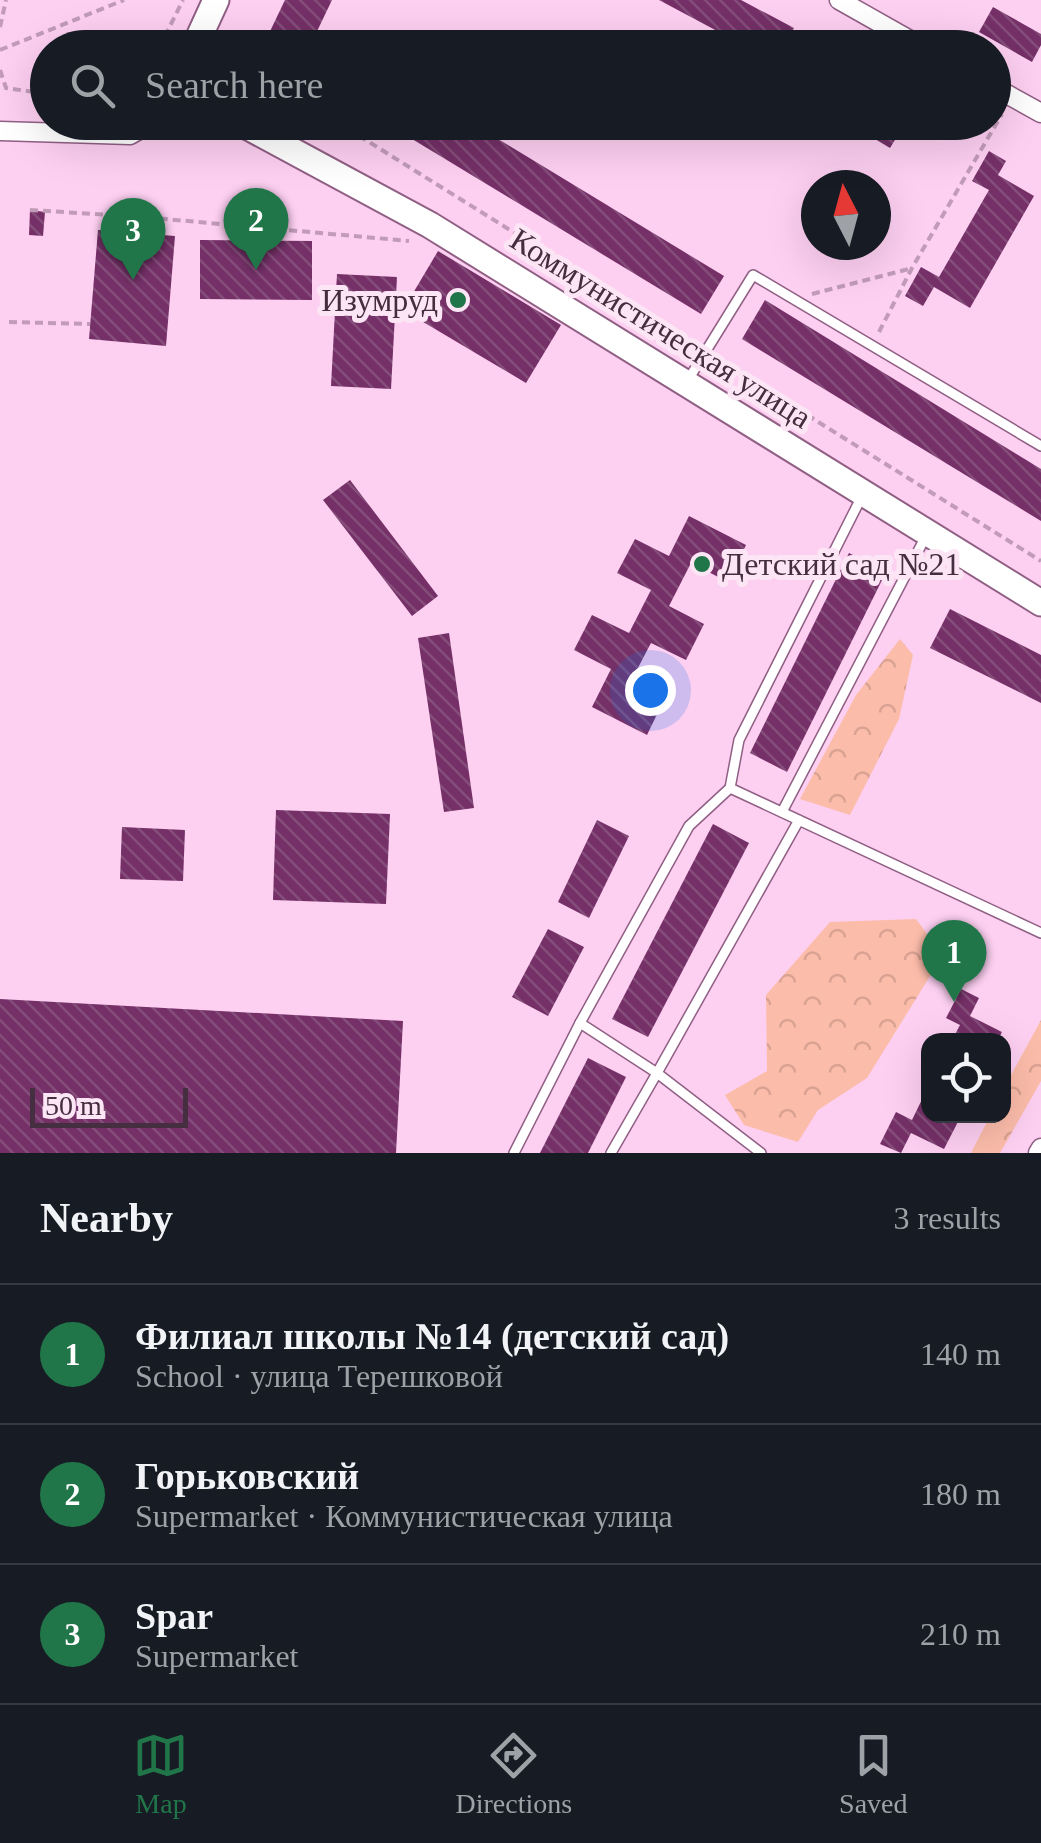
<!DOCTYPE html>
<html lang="en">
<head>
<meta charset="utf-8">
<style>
  :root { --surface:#171b24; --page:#242831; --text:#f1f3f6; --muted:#9ea1a6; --line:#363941; --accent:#207649 }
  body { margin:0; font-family:"Times New Roman",serif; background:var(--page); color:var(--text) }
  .controls { position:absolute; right:30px; bottom:30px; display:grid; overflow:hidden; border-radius:20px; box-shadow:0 10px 40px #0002 }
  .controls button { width:90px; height:90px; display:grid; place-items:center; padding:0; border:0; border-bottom:2px solid var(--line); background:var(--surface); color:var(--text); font:50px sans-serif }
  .compass { position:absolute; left:801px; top:170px; width:90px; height:90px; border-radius:50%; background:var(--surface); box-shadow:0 10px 40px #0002; rotate:354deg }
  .scale { position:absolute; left:30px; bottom:25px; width:158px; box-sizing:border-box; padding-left:10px; border:5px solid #442e3f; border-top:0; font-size:28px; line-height:35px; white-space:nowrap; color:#442e3f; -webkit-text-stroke:8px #fce5f5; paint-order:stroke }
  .you { position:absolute; left:650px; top:690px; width:35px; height:35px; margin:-25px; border:8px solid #fff; border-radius:50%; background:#1a73e8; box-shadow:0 0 0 15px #1a73e833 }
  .badge { display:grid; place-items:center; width:65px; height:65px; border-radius:50%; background:var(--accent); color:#fff; font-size:32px; font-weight:700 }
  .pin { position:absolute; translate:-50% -82px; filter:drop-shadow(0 2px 5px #0008) }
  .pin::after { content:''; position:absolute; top:52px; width:35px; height:30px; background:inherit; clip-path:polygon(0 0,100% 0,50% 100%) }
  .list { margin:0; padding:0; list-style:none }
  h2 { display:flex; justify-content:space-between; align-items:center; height:130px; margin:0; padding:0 40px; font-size:42px }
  h2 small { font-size:32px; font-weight:400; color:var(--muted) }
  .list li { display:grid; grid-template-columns:65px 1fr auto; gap:30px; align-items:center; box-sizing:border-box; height:140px; padding:0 40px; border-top:2px solid var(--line) }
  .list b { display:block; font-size:38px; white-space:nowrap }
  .list p { margin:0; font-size:32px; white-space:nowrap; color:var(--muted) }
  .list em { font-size:32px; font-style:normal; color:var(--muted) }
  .icon { flex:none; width:55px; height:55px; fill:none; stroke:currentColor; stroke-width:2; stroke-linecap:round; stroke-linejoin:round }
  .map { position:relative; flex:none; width:1041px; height:1153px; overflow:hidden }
  .search { position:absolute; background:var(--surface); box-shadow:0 10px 40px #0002; left:30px; right:30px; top:30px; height:110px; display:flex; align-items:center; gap:25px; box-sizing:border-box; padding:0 35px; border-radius:55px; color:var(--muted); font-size:38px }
  .sheet { height:550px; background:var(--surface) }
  nav { display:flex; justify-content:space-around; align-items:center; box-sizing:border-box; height:140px; border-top:2px solid var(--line); background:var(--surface); font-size:28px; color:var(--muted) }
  nav a { display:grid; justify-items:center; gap:5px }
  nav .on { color:var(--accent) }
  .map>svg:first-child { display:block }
  .forest { fill:url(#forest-crowns) }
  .building { fill:url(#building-back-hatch) }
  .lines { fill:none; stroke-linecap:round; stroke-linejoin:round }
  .lane-casing { stroke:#905f84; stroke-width:12 }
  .street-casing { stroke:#905f84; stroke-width:21 }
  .secondary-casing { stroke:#905f84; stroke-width:29 }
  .path { stroke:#c19bb8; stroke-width:4; stroke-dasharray:8 5; stroke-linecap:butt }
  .lane { stroke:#fff; stroke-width:9 }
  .street { stroke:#fff; stroke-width:18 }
  .secondary { stroke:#fff; stroke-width:25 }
  .poi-dot { fill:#207649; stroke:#fce5f5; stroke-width:4 }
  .labels { text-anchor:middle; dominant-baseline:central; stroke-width:10; stroke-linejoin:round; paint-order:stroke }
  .poi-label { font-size:32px; fill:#442e3f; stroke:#fce5f5; text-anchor:end }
  .street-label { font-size:32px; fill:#442e3f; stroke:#fce5f5 }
</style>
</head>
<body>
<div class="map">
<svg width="1041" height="1153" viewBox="0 0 1041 1153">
  <defs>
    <pattern id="forest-crowns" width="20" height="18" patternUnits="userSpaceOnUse" patternTransform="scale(2.5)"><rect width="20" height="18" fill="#fcbcaa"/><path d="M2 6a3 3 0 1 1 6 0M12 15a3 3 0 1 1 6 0" fill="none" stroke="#d9a293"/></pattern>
    <pattern id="building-back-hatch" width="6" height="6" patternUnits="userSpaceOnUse" patternTransform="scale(2.5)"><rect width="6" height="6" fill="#743067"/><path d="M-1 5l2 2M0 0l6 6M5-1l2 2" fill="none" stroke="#854d7a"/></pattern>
  </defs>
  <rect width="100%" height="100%" fill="#fdcff1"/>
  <g class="forest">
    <path d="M900,639L913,655L899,719L850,815L800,799L856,695Z"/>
    <path d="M916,919L943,955L867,1078L818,1110L798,1142L744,1125L725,1095L767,1071L766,995L830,922Z"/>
    <path d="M1041,1020V1081L1000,1153H971L990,1116H1004V1088Z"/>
  </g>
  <g class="building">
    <path d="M285,0H332L309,48H262Z"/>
    <path d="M659,0H741L794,28L784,48H749Z"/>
    <path d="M993,7L1041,34V45L1032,62L979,32Z"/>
    <path d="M384,122H470L724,276L701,314Z"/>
    <path d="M885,122H906L890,148L875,139Z"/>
    <path d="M989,151L1006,161L998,175L1034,196L970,308L934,287L923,306L905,296L921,267L939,277L989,190L972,181Z"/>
    <path d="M30,210L45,212L43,236L29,235Z"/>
    <path d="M98,230L175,236L166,346L89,339Z"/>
    <path d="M200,240L312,241V300L200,299Z"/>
    <path d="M438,251L561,325L526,383L403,310Z"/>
    <path d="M337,274L397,277L391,389L331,386Z"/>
    <path d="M765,300L1041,469V521L742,339Z"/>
    <path d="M350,480L438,596L412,616L323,500Z"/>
    <path d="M689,516L746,545L728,582L691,563L669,606L704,624L686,660L651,643L630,683L664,700L647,735L592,707L611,669L574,650L592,615L629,633L651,590L617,573L635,539L669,556Z"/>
    <path d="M849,553L886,572L787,772L750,753Z"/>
    <path d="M950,609L1041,655V703L930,648Z"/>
    <path d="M449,633L474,808L444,812L418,638Z"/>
    <path d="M276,810L390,814L386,904L273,900Z"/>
    <path d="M597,820L629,836L589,918L558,902Z"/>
    <path d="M713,824L749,843L648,1037L612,1019Z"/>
    <path d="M122,827L185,830L183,881L120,879Z"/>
    <path d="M548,929L584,947L548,1016L512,997Z"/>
    <path d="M961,989L979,998L970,1016L1002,1032L998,1040H952L960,1025L946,1018Z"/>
    <path d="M0,999L403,1021L396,1153H0Z"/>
    <path d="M588,1058L626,1077L588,1153H540Z"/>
    <path d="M928,1087V1116H961L944,1149L911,1133L901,1153L880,1144L896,1112L912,1120Z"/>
  </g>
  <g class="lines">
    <defs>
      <g id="lane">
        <path d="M688,380L753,275L1041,446"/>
        <path d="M730,788L739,740L862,496"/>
        <path d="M782,812L927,534"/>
        <path d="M799,820L657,1073L580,1023L689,826L730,788L1041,933"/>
        <path d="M514,1153L580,1023"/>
        <path d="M611,1153L657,1073L761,1153"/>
      </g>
      <g id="street">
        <path d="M839,0L924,48"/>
        <path d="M994,87L1041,113"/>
        <path d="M0,131L130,135L153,122"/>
        <path d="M1038,1153L1041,1148"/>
      </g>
      <g id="secondary">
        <path d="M194,48L216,0"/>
        <path d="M239,122L430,225L1041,603"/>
      </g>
    </defs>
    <use href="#lane" class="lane-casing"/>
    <use href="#street" class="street-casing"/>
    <use href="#secondary" class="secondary-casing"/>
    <g class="path">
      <path d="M0,27L6,0"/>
      <path d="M159,48L183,0"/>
      <path d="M0,50L124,0"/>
      <path d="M0,70L6,88L48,94"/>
      <path d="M337,122L694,345"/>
      <path d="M30,210L143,217L409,241"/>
      <path d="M812,294L909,269"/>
      <path d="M9,322L90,324"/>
      <path d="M879,332L912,268L1002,114"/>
      <path d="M719,360L1041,561"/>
    </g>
    <use href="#lane" class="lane"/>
    <use href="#street" class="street"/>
    <use href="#secondary" class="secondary"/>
  </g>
  <g class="poi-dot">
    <circle cx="458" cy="300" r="10"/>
    <circle cx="702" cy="564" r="10"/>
  </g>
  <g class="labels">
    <g class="poi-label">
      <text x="438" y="300">Изумруд</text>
      <text x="722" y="564" text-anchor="start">Детский сад №21</text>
    </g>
    <g class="street-label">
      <text transform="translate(661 328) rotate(32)">Коммунистическая улица</text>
    </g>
  </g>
</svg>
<div class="controls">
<button><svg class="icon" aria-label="locate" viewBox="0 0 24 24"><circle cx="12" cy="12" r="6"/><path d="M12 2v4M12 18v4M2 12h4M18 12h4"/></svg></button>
</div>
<svg class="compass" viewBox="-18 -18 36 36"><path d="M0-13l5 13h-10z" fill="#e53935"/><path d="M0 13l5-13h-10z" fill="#9ea1a6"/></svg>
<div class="scale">50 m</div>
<div class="you"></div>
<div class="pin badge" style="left:954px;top:1002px">1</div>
<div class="pin badge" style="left:256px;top:270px">2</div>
<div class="pin badge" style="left:133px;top:280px">3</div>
<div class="search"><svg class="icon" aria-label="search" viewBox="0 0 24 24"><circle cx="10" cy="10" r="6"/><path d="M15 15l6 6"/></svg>Search here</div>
</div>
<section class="sheet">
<h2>Nearby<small>3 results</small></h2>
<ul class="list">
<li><span class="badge">1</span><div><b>Филиал школы №14 (детский сад)</b><p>School · улица Терешковой</p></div><em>140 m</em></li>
<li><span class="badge">2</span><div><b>Горьковский</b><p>Supermarket · Коммунистическая улица</p></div><em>180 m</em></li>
<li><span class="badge">3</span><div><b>Spar</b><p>Supermarket</p></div><em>210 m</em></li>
</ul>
</section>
<nav>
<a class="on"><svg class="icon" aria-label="map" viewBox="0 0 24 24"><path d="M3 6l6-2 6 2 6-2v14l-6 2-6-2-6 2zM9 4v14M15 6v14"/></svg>Map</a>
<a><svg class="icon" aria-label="directions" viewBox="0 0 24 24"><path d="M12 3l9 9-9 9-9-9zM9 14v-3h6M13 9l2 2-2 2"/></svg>Directions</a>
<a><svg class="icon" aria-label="saved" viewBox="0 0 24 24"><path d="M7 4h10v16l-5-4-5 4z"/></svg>Saved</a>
</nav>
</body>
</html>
